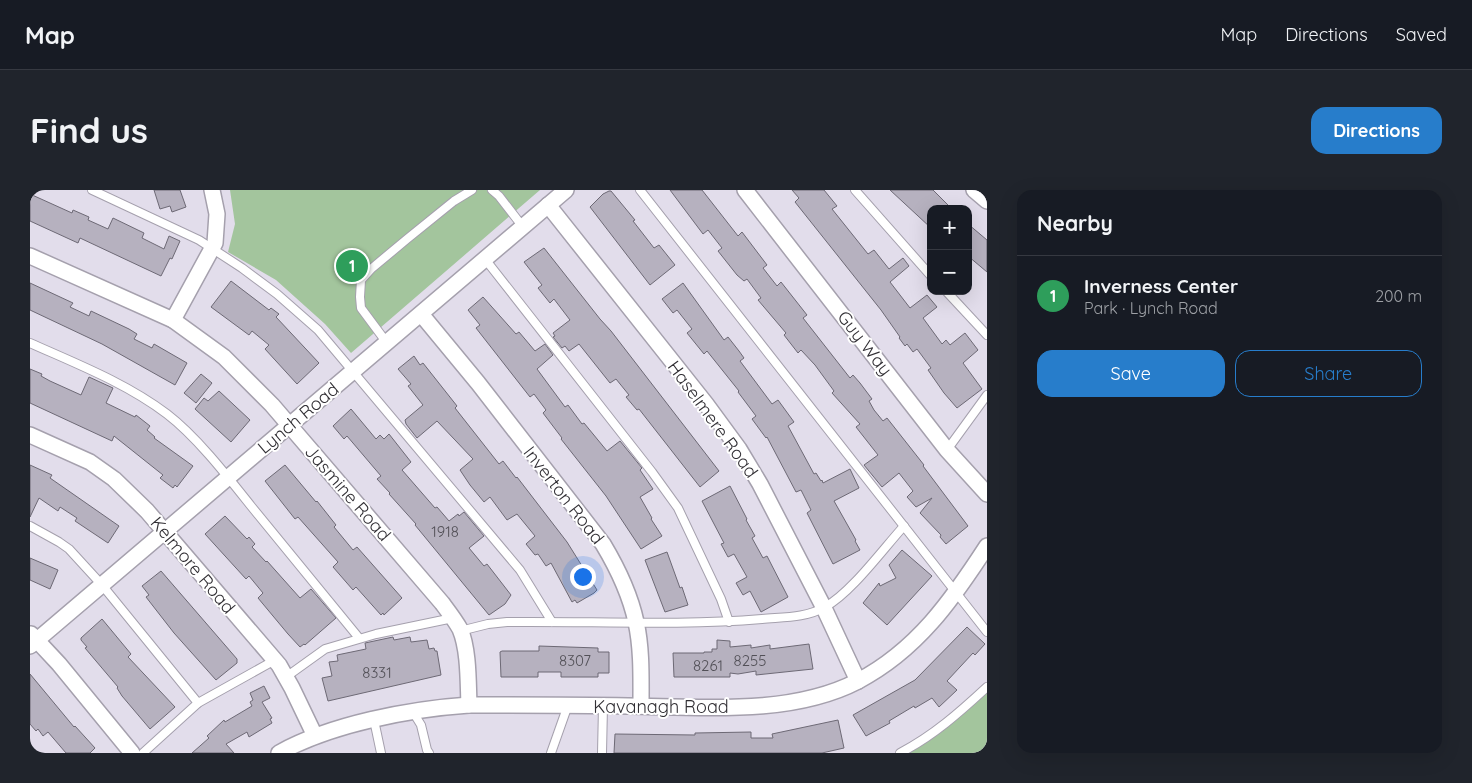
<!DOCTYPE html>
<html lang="en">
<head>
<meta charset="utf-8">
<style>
  :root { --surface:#171b24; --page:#20242c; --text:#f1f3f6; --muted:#9ea1a6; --line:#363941; --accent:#277dcb }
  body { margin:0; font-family:Quicksand,sans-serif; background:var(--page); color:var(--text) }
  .controls { position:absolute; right:15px; top:15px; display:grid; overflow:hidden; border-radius:10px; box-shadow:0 5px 20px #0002 }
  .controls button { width:45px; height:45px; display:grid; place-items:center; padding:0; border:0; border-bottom:1px solid var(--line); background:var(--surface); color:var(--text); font:25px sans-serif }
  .you { position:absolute; left:552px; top:386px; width:18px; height:18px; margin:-12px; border:4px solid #fff; border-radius:50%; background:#1a73e8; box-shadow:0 0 0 8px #1a73e833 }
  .badge { display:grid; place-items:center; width:32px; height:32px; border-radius:50%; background:var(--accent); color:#fff; font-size:16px; font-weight:700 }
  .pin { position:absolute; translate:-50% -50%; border:2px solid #fff; box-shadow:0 1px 5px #0006 }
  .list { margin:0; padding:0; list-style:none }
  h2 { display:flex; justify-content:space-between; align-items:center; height:65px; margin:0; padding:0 20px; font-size:21px }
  h2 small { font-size:16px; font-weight:400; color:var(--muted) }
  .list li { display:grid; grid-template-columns:32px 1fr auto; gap:15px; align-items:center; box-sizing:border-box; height:80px; padding:0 20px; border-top:1px solid var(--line) }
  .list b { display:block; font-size:19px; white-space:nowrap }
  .list p { margin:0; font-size:16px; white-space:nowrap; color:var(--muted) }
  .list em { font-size:16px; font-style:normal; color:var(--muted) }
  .actions { display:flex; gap:10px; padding:15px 20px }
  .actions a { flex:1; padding:11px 0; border:1px solid var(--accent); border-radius:15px; text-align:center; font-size:18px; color:var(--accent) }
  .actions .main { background:var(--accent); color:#fff }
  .map { position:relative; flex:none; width:957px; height:563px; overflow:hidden; border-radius:15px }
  header { display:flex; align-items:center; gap:30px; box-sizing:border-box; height:70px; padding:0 25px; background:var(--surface); border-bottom:1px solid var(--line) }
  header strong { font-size:24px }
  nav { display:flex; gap:28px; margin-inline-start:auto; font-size:18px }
  .intro { display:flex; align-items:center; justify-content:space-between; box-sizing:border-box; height:120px; padding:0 30px }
  h1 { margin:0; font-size:35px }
  .button { padding:12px 22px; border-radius:15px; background:var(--accent); color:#fff; font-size:18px; font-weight:700 }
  main { display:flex; gap:30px; padding:0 30px }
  aside { flex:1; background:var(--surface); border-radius:15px; box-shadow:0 5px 20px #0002 }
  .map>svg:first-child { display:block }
  .green { fill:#a3c59d }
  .building { fill:#b6b1bf; stroke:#6d6975 }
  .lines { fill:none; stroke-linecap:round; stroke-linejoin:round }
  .service-casing { stroke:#a5a0ad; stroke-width:10 }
  .minor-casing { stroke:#a5a0ad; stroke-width:18 }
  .service { stroke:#fff; stroke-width:8 }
  .minor { stroke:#fff; stroke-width:15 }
  .labels { text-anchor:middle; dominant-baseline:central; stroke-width:4; stroke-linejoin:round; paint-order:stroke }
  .number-label { font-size:15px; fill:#525057 }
  .street-label { font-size:18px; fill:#312f34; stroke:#fff }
</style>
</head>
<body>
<header>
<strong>Map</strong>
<nav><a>Map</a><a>Directions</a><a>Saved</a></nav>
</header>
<div class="intro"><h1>Find us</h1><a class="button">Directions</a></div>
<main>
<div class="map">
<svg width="957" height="563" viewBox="0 0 957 563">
  <rect width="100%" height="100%" fill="#e2ddeb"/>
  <g class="green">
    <path d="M200,0H510L321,163L295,134L246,90L198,62L205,34Z"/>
    <path d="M957,499V563H876L926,530Z"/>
  </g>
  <g class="building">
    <path d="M124,0H150L156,17L142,22L140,16L130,19Z"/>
    <path d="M640,0H672L708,46L712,42L737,75L733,78L747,96L751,92L777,125L773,128L820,188L823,185L830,193L842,209L839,211L844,220L853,231L857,228L894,275L893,276L938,336L916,354L910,347L911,345L890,323L902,308L886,317L877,307L883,301L869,283L852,297L834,275L848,265L826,237L830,234L802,203L804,201L785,175L771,160L768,163L754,145L756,143L728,110L731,108L717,89L714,91L707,85L688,61L692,58L678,40L673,44Z"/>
    <path d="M762,0H794L807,16L802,19L838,64L844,60L859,79L873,68L879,76L860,92L880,118L897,105L907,117L893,128L912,154L916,150L920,155L935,143L948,160L933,173L952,199L927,218L914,203L898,180L901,178L887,159L883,162L877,154L875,156L869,148L870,147L851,120L765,12L769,8Z"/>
    <path d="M860,0H903L922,19H901V38Z"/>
    <path d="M579,1H581L605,30L603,31L624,58L629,55L645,75L620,95L560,17L573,4Z"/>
    <path d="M0,4L42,23L43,20L59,27L58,30L78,39L83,28L114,43L112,48L134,59L139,46L150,51L142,69L140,68L131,86L50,48L48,53L0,31Z"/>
    <path d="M938,34L957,50V82L938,66Z"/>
    <path d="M514,58L570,129L581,141L689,281L670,297L609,219L607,220L596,207L599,205L586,189L580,193L549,154L539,161L535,156L532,158L523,147L525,146L523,143L540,130L524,109L520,113L508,98L512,95L494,72Z"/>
    <path d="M201,91L239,120L241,118L249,124L246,127L289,173L267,194L235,159L239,155L222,141L219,145L181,117Z"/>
    <path d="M0,93L43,113L40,117L59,126L61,121L99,139L107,144L104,149L122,158L124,154L157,173L145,195L72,154L0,120Z"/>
    <path d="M653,93L694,150L698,147L709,161L714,168L710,171L742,214L748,210L764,232L758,236L784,284L786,283L791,291L792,290L793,293L820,279L829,298L804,311L826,350L825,351L830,360L803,374L777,323L781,320L771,300L766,302L737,247L736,248L722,229L726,226L708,202L709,201L677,161L674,164L657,143L662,139L647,120L643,123L632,109Z"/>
    <path d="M453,107L486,144L489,142L505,161L515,154L523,165L507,179L535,217L538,215L552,234L554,233L577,261L590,251L612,278L610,280L623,299L610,307L622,328L621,329L632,346L611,359L576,306L531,249L532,248L513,223L516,220L504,204L500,207L446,138L450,135L438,120Z"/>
    <path d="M384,166L390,175L393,173L427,216L425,218L469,274L473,271L486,288L487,287L537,352L567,400L564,403L547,413L545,410L542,412L521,373L516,376L508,364L505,365L496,354L505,346L487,324L477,330L460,307L454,312L440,295L430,280L443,269L407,231L387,248L376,234L375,230L393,215L378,196L381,194L368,179Z"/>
    <path d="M0,179L12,184L11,186L20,191L51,205L59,187L83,198L76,213L105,227L106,225L120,236L117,240L125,247L124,248L163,276L147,297L145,295L143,298L130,288L133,285L84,246L82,251L0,213Z"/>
    <path d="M171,184L182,193L166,213L154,203Z"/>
    <path d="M189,201L220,230L201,252L165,219L174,208L178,211Z"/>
    <path d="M321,219L346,249L350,245L354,249L359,244L381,272L372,280L405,318L407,317L419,331L428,324L429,326L434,322L454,346L439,358L454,376L457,374L481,405L475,414L459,425L385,335L386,334L359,304L360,303L347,289L351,286L317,246L314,249L303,236Z"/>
    <path d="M0,275L22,285L20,288L89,336L78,353L45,331L47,328L30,317L28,321L9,308L0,327Z"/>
    <path d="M255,275L286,312L287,311L306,335L304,337L323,360L327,357L372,408L354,425L353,423L351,425L326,397L323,400L303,377L308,372L268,327L265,329L235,291Z"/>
    <path d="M700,296L717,329L716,330L725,346L722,348L733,368L737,366L758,407L731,422L720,401L713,405L706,393L717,387L704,364L698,367L691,354L694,353L672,311Z"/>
    <path d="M195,326L217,349L219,347L225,354L222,357L236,372L237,371L270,408L281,399L306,428L275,455L274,454L270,457L258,444L228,408L233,403L219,386L216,389L175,344Z"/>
    <path d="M872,360L902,386L857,435L833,413L849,393L850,396L866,388L859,375Z"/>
    <path d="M637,362L650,398L652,397L658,415L635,422L615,370Z"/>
    <path d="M0,368L28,380L20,399L0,390Z"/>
    <path d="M131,381L207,469V473L186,490L144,443L116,407L119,405L112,396Z"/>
    <path d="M72,429L101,464L98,467L145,517L120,539L92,506L87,498L88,497L55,458L57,457L51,450V448Z"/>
    <path d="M937,437L955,454L945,465L943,463L917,491L927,500L909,517L902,508L885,518L884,516L859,531L860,533L836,546L823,525L885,490Z"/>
    <path d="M363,447L364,450L380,447L381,452L397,450L399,459L404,458L405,461H407L411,485L298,511L292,488L302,486L299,472L308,471L307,465L336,459L335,453Z"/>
    <path d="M687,450L700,451V457L721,455V458L740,455V459L779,454L783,479L726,485V481L708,484L700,483V487H644L643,463H674V462H682V459H687Z"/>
    <path d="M509,456L568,458V462H579V483H568V487H531V482H508V487H471L470,462L472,461H509Z"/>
    <path d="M0,484L44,537L45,536L65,558L60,563H36L18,542L13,546L8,539L6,541L0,534Z"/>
    <path d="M234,496L240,508L232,512L242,528L240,529L242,533L219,547L217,542L196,554L204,563H162L179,548L177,546L194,530L195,532L222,516L220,512L223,510L220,503Z"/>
    <path d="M808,530L814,558L792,563H584L585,544L665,545V543L721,542V548H743L742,544Z"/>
  </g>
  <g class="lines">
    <defs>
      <g id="service">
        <path d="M62,0L169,50L212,78L247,104L288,140L490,380L522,432"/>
        <path d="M462,0L469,6L493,37"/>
        <path d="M610,0L957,442"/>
        <path d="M825,0L901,86"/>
        <path d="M455,69L622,282L648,318L691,409L699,432"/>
        <path d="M916,101L957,145"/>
        <path d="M0,153C47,174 96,193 137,224C167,247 198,287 221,316C257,360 293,404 329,448"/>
        <path d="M357,153L331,118L330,107L331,90L341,79L377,49L424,11L442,0"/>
        <path d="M917,260L957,205"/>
        <path d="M0,336L29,352L39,359L72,395L168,513"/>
        <path d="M430,441L458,434L477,432C562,431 647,436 732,429C753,427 776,428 795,417C821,403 853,359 874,336"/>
        <path d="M256,487L295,459L346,444L423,428"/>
        <path d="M383,522L391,535L397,560L399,563"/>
        <path d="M344,530L351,563"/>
        <path d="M113,563L168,513L245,470"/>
        <path d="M521,563L538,515"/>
        <path d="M572,563L573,516"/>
        <path d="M870,563C903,546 930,522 957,497"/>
      </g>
      <g id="minor">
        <path d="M715,0L917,260L957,304"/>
        <path d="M944,0L957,11"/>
        <path d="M518,15L676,214L709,259L730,294L794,418L828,491"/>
        <path d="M0,66L143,130L194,167L242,215L412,413C418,421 425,430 430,439C439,460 438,493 439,515"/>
        <path d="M391,124L448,193L573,354C588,379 600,404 606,432C612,459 611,489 611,516"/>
        <path d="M143,130L185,53L187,24L182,0"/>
        <path d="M0,245L60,272L84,289L117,321L249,475L262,498L285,546"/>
        <path d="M1,444L29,474L102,563"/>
        <path d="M0,456L536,0"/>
        <path d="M249,563C301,534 380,519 439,515C492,515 545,515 598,516C671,517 761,526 828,491C887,460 922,410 957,356"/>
      </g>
    </defs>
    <use href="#service" class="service-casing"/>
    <use href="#minor" class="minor-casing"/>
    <use href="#service" class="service"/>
    <use href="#minor" class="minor"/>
  </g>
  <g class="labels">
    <g class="number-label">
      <text x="415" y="341">1918</text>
      <text x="545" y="470">8307</text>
      <text x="720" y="470">8255</text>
      <text x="678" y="475">8261</text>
      <text x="347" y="482">8331</text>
    </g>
    <g class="street-label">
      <text transform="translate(835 153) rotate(52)">Guy Way</text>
      <text transform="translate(268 228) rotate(-40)">Lynch Road</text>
      <text transform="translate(683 229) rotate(54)">Haselmere Road</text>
      <text transform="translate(318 303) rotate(49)">Jasmine Road</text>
      <text transform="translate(534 305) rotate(52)">Inverton Road</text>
      <text transform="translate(163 375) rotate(50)">Kelmore Road</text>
      <text x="631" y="516">Kavanagh Road</text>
    </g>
  </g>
</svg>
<div class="controls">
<button>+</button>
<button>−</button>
</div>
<div class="you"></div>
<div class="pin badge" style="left:322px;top:76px;background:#2e9e5b">1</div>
</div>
<aside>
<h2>Nearby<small></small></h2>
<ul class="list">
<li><span class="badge" style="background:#2e9e5b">1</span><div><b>Inverness Center</b><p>Park · Lynch Road</p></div><em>200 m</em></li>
</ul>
<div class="actions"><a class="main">Save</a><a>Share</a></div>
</aside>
</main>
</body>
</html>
